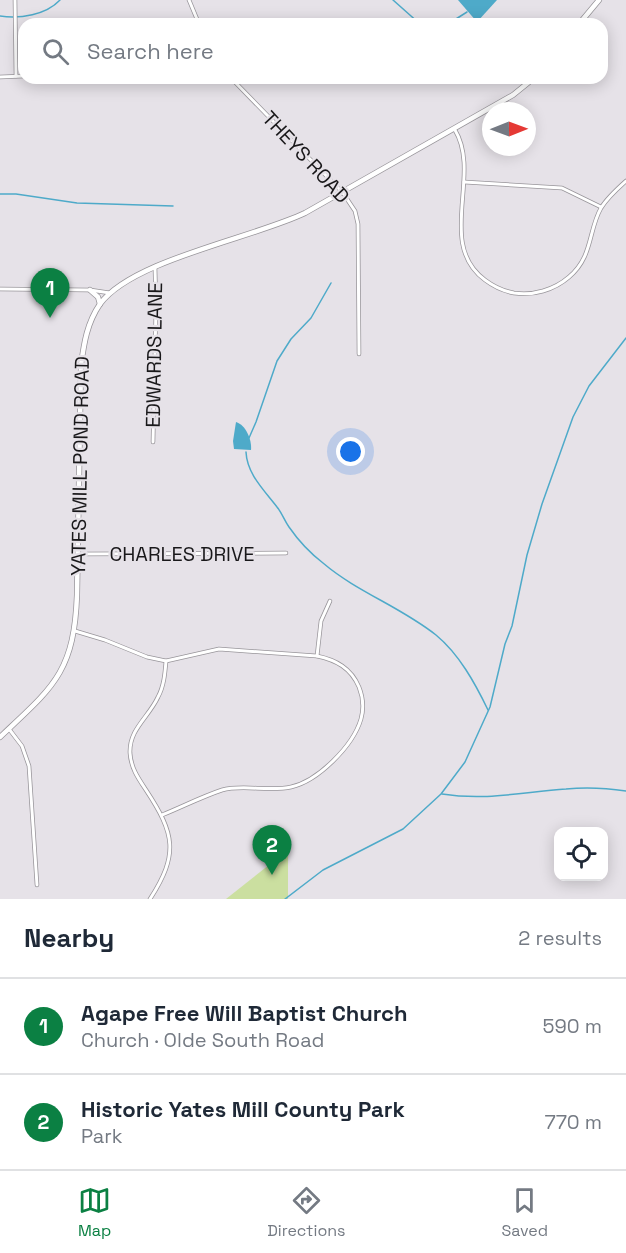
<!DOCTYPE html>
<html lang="en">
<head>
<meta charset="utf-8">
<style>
  :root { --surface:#fff; --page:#f6f6f7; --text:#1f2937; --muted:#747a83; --line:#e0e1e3; --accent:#0b8043 }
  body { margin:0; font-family:"Space Grotesk",sans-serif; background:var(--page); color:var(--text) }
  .controls { position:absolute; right:18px; bottom:18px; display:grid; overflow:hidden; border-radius:12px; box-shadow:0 3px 15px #0003 }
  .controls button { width:54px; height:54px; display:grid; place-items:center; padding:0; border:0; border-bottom:2px solid var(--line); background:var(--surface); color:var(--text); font:30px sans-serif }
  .compass { position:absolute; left:482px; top:102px; width:54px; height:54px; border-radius:50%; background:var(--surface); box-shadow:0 3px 15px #0003; rotate:89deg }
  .you { position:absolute; left:351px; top:452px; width:21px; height:21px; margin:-15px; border:4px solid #fff; border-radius:50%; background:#1a73e8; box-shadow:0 0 0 9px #1a73e833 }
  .badge { display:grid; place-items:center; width:39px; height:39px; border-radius:50%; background:var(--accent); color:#fff; font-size:20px; font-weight:700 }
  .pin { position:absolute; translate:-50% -50px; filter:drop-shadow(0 2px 3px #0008) }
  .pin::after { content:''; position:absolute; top:32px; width:21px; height:18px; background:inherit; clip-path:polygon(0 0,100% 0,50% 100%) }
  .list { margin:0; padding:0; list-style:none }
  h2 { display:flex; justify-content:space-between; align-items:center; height:78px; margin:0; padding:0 24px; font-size:26px }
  h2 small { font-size:20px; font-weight:400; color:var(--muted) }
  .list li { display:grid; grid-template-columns:39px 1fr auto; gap:18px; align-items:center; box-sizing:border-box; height:96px; padding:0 24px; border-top:2px solid var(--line) }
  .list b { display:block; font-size:22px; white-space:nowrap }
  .list p { margin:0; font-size:20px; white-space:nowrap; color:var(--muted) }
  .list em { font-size:20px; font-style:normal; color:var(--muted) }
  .icon { flex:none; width:33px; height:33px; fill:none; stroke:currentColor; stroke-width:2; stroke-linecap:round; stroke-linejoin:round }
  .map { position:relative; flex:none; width:626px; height:899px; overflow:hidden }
  .search { position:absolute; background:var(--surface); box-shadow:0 3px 15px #0003; left:18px; right:18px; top:18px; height:66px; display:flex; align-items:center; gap:15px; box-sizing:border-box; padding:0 21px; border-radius:18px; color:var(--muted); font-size:22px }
  .sheet { height:270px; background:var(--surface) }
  nav { display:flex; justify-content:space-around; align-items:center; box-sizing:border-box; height:84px; border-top:2px solid var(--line); background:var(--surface); font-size:16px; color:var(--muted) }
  nav a { display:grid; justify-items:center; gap:3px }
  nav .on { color:var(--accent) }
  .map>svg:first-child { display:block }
  .green { fill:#cbdfa0 }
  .water { fill:#4eaac9 }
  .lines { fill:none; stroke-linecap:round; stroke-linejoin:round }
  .stream { stroke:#4eaac9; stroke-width:1.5 }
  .street-casing { stroke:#98959a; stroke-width:4.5 }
  .secondary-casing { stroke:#98959a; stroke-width:6 }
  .street { stroke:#fff; stroke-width:3 }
  .secondary { stroke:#fff; stroke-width:4.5 }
  .labels { text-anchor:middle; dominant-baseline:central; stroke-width:4.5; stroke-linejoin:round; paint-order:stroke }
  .street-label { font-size:20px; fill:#19181a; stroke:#e6e2e8 }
</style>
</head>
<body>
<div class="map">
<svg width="626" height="899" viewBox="0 0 626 899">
  <rect width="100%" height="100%" fill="#e6e2e8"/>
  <path class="green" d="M288,850V899H226Z"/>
  <g class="water">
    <path d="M458,0H497L477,22Z"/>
    <path d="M236,422C246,425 252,440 251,450L234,449L233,441Z"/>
  </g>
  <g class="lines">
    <g class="stream">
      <path d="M393,0L420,24"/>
      <path d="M0,16C20,19 46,15 60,0"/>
      <path d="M448,24L467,12"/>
      <path d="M0,194H16L77,203L173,206"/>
      <path d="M249,438L256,422L277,361L291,339L311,318L331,283"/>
      <path d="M246,452C247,474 264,490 277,507C282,513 284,520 289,527C298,540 310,553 323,563C357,592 401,607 436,635C459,654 475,683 488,710"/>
      <path d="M442,794C486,801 523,792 566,789C586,787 606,788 626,791"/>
      <path d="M285,899L323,870L403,829L441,794L465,762L490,707L505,644L512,626L527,555L542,504L573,417L589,386L626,338"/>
    </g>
    <defs>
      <g id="street">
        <path d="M15,0L16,76"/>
        <path d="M189,0L199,24"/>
        <path d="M0,77L24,76"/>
        <path d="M231,78L343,193L355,211L358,224L359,354"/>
        <path d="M455,130C482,175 436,244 485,280C493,286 503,291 514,293C533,296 554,290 569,277C593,257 588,231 601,208C607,198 617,189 626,181"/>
        <path d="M464,182L562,188L601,207"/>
        <path d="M0,289L90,290L110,293"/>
        <path d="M153,442L156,307L155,268"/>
        <path d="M78,554L286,553"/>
        <path d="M75,631L105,640L147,657L166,661L219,649L317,656C336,660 351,668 359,687C363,697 364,708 361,719C353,746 318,781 291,787C269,792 242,784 222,790C201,797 182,807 162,815"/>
        <path d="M317,656L321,621L330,601"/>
        <path d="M9,729L22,746L29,766L37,885"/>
        <path d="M150,899C179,854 175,834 146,790C138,778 131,768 130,753C129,729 149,717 158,697C164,686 165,673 166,661"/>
      </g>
      <g id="secondary">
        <path d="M579,24L599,0"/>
        <path d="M90,290L98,297L100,304"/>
        <path d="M0,737C53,687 74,673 77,595L81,365C84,343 87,323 100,304C132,260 253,238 305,213L513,95L534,78"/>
      </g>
    </defs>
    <use href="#street" class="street-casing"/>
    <use href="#secondary" class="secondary-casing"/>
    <use href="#street" class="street"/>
    <use href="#secondary" class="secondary"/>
  </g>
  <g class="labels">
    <g class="street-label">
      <text transform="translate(306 157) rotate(47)">THEYS ROAD</text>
      <text transform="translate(154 355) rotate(-89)">EDWARDS LANE</text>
      <text transform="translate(80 466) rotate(-89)">YATES MILL POND ROAD</text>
      <text x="182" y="554">CHARLES DRIVE</text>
    </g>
  </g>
</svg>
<div class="controls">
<button><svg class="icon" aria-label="locate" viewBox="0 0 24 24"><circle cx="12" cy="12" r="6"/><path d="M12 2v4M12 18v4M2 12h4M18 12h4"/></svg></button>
</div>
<svg class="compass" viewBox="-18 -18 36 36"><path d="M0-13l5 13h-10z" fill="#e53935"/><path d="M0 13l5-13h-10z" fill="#747a83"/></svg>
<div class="you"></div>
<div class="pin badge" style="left:50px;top:318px">1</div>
<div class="pin badge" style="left:272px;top:875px">2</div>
<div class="search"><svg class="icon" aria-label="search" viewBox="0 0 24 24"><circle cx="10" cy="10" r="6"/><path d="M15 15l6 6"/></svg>Search here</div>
</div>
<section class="sheet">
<h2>Nearby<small>2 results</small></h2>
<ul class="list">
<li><span class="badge">1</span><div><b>Agape Free Will Baptist Church</b><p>Church · Olde South Road</p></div><em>590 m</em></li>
<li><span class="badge">2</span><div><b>Historic Yates Mill County Park</b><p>Park</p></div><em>770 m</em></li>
</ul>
</section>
<nav>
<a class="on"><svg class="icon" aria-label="map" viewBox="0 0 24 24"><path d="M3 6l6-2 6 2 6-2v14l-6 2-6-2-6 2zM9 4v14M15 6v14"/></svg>Map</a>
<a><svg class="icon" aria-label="directions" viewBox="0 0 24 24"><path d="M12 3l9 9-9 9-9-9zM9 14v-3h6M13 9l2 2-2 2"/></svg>Directions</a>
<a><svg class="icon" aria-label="saved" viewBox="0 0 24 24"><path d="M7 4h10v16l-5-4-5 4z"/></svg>Saved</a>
</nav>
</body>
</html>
